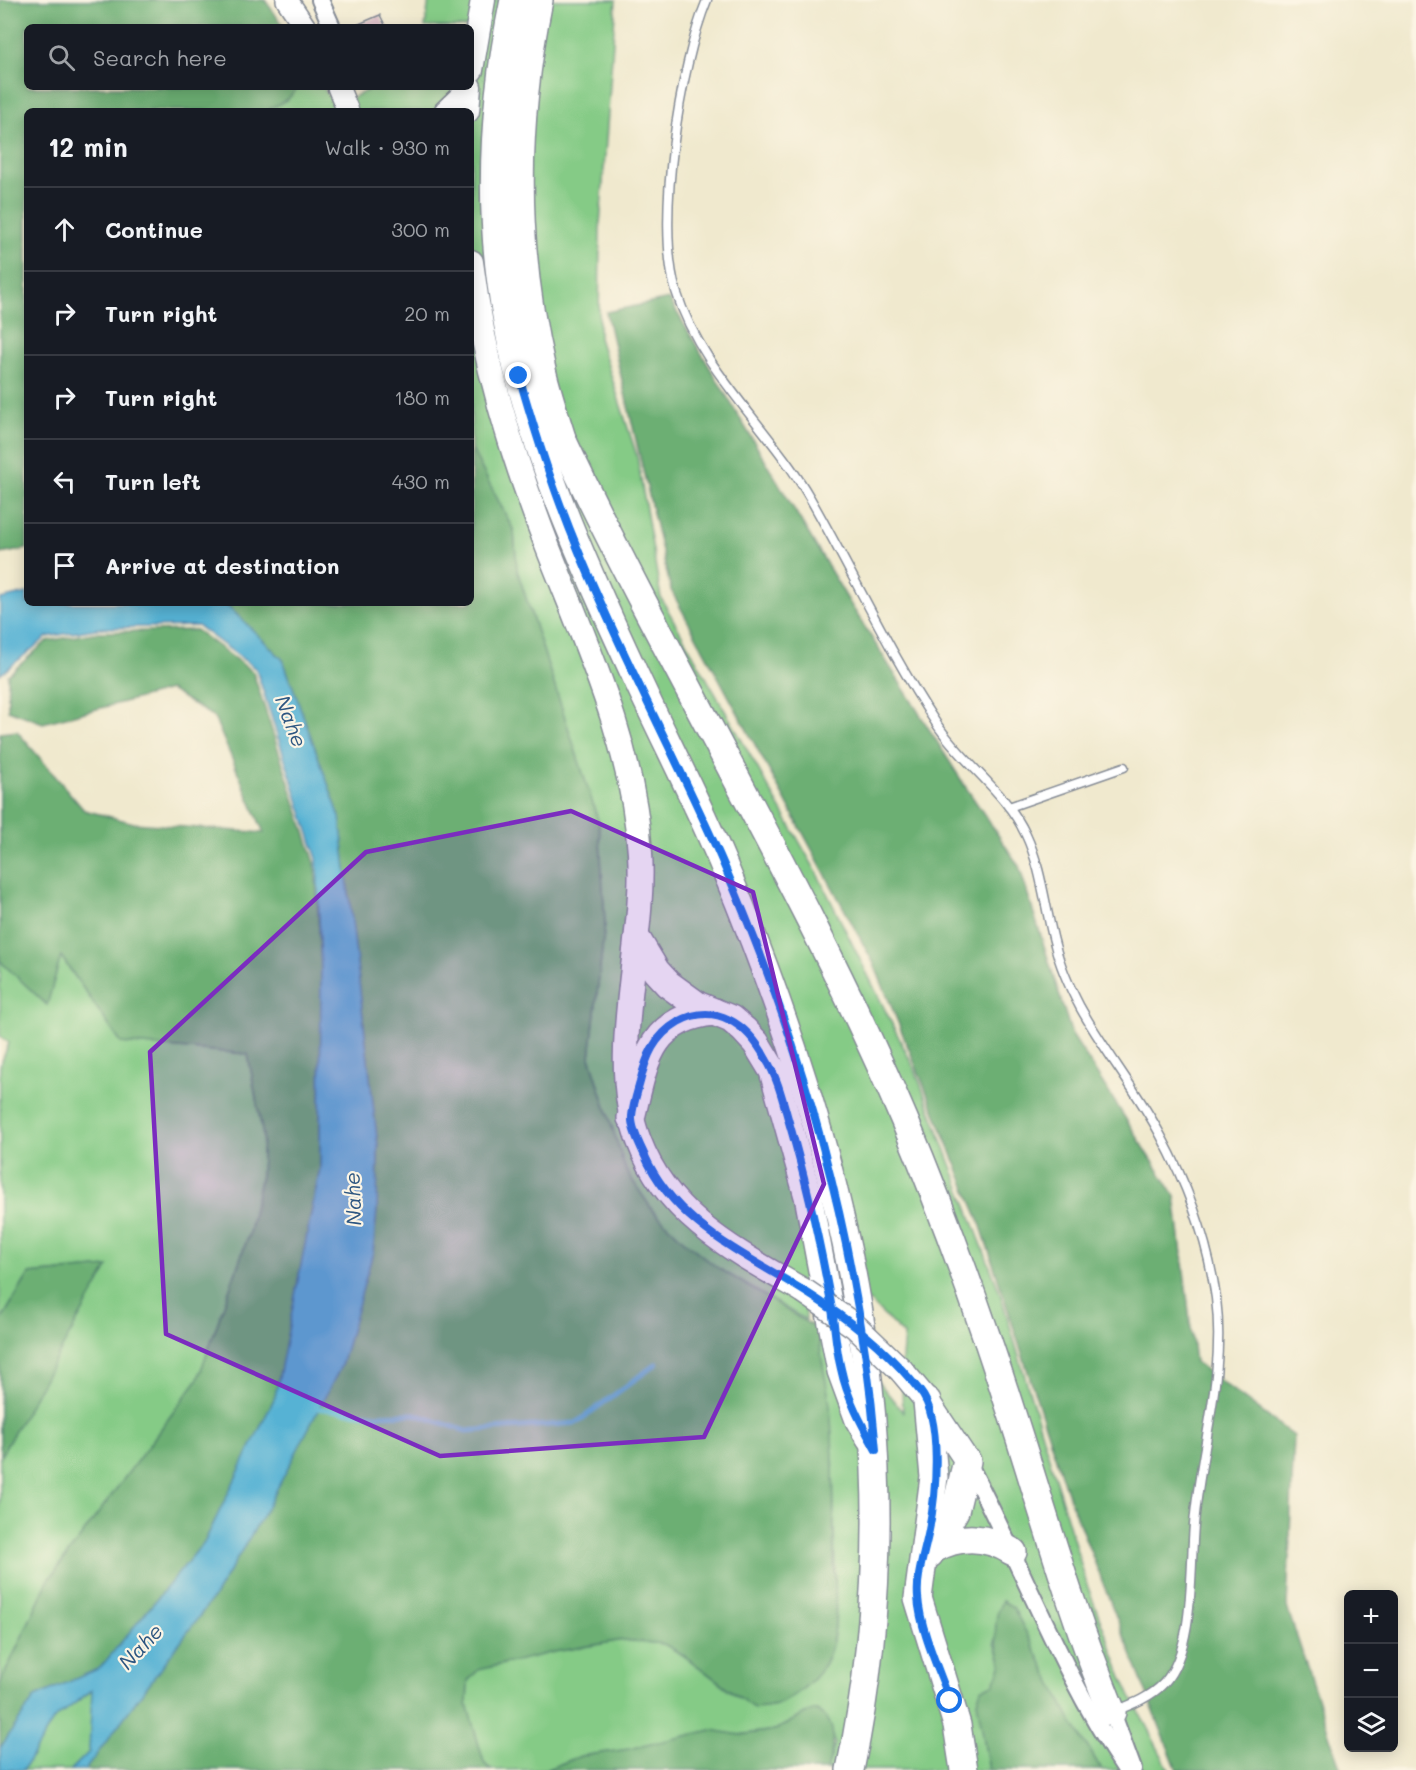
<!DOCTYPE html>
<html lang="en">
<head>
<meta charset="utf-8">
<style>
  :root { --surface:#171b24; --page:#242831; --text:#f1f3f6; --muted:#9ea1a6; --line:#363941 }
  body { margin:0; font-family:Mali,sans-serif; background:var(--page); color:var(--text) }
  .controls { position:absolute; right:18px; bottom:18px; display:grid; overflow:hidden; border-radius:9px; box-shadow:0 3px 15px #0003 }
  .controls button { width:54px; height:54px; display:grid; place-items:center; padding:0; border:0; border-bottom:2px solid var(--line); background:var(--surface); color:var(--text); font:30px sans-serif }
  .stop { position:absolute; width:18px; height:18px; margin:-14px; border:4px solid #1a73e8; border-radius:50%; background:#fff }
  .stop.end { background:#1a73e8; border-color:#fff; box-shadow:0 2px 6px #0008 }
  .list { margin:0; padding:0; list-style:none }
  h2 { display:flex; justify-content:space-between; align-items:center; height:78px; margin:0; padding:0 24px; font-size:26px }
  h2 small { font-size:20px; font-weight:400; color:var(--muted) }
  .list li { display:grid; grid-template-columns:39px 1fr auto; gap:18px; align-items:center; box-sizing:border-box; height:84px; padding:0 24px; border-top:2px solid var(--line) }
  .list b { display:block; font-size:22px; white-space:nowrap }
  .list em { font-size:20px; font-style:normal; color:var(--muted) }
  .icon { flex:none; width:33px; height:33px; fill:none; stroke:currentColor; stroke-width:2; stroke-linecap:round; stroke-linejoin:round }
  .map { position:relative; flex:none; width:1416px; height:1770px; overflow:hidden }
  .search { position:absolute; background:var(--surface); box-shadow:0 3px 15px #0003; left:24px; top:24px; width:450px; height:66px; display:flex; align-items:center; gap:15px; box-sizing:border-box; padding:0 21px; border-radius:9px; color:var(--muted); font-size:22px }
  .panel { position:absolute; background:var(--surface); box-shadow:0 3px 15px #0003; left:24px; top:108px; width:450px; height:498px; border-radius:9px }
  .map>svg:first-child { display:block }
  .green { fill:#85cb86; stroke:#507d72; stroke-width:1.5 }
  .forest { fill:#6caf73; stroke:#446f68; stroke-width:1.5 }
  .water { fill:#56b2d4; stroke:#387099; stroke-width:1.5 }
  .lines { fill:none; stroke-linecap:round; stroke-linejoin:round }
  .stream { stroke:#56b2d4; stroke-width:5 }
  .building { fill:#ca9cb7 }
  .service-casing { stroke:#868c96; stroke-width:11 }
  .minor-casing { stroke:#868c96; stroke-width:20 }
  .tertiary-casing { stroke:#868c96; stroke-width:24 }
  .secondary-casing { stroke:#868c96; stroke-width:27 }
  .primary-casing { stroke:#868c96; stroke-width:30 }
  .service { stroke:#fff; stroke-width:8 }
  .minor { stroke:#fff; stroke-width:16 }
  .tertiary { stroke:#fff; stroke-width:21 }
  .secondary { stroke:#fff; stroke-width:24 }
  .primary { stroke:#fff; stroke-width:27 }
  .secondary-bridge-casing { stroke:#868c96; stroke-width:27; stroke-linecap:butt }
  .secondary-bridge { stroke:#fff; stroke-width:24 }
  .route { stroke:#1a73e8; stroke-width:8 }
  .marked { fill:#7b2cbf; fill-opacity:0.2; stroke:#7b2cbf; stroke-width:4.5; stroke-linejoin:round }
  .labels { text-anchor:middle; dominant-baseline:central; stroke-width:4.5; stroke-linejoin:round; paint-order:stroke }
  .water-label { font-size:21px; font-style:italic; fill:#2d5681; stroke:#fcf5e5 }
</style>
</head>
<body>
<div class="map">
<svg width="1416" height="1770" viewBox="0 0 1416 1770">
  <rect width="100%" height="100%" fill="#fcf5e5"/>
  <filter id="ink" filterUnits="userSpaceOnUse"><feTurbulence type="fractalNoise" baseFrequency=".0167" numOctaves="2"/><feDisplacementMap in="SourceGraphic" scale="12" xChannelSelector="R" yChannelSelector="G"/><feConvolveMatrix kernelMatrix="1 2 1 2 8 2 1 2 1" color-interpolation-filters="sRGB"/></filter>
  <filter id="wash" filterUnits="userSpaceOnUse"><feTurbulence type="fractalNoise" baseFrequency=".008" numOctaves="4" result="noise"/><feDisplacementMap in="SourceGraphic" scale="24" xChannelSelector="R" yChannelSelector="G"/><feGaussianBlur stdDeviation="1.35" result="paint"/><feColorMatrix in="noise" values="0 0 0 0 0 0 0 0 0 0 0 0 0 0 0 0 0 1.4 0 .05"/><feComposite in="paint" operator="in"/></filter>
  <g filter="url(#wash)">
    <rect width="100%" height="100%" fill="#f0e9ce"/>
    <g class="green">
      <path d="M429,0H616L600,225L599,338L637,456L661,598L816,871L915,1070L1000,1293L1087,1585L1124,1682L1169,1770H1102L1073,1724L1013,1607L1002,1601L995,1643L1002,1664L994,1684L981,1689L984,1743L989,1770H827L835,1743L813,1710L775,1730L581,1756L545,1770H491L484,1763L467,1704L468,1681L478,1670L554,1652L623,1640L664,1644L683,1655L741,1699L776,1705C796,1693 818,1680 828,1657C839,1632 835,1597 835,1571C834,1528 834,1485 832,1443C829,1405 819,1368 819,1330L881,1385L903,1412L901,1370L904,1335L870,1302L803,1258L806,1320L715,1266L683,1240L653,1211L626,1171L590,1057L605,923L599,823L517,570L514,531L471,448V111H266L288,99L298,87H323L336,106L374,87H471V27H425Z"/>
      <path d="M60,955L121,1043L248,1054L263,1136L261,1175L249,1234L198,1379L48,1581L0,1684V1457L108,1267L29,1274L0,1322V1066L9,1043L0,1036V961L47,1004Z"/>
      <path d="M93,1690L89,1752L71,1770H23L54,1719Z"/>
    </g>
    <g class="forest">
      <path d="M0,0H265L284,27H27V87H298L288,99L266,111H27V549L0,554Z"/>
      <path d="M669,299L851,605L965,786L1019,866L1072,1035L1175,1196L1195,1362L1294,1436L1287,1607L1341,1770H1177L1066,1490L979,1220L874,964L671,590L606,312Z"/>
      <path d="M471,448L514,531L517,570L599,823L605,923L590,1057L626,1171L653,1211L683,1240L715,1266L819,1330C819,1356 827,1380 830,1406C835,1459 833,1513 834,1566C835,1594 839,1630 828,1656C820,1677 797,1697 776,1705C770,1707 761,1707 754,1708L683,1655L664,1644L623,1640L554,1652L478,1670L468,1681L467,1704L484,1763L491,1770H85L215,1595L266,1510L341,1366L373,1252L377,1209L378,1147L340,817L283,660L225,603H471Z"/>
      <path d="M196,630L253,672L315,863L321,968L320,1169L275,1397L205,1541L100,1668L35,1697L0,1748V1684L48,1581L198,1379L249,1234L261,1175L263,1136L248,1054L121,1043L61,956L47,1005L0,961V733L17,731L84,810L134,823L264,833L214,717L170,690L43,723L8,710V675L47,641L99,632Z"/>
      <path d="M108,1267L0,1457V1322L29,1274Z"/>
      <path d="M1002,1601L1013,1607L1073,1724L1102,1770H989L977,1701L981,1689L994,1684L1002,1664C995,1644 992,1621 1002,1601Z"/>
      <path d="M813,1710C841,1718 833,1749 827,1770H545L581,1756L629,1749L711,1730L741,1735L775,1730Z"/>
    </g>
    <path class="water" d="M27,593V603H225L283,660L340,817L378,1147L377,1209L373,1252L341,1366L266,1510L215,1595L85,1770H71L89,1752L92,1690L54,1719L23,1770H0V1748L35,1697L100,1668L205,1541L275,1397L320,1169L321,968L317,859L256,669L198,626L102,628L47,637L0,675V599Z"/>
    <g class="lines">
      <path class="stream" d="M315,1408L376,1415L415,1414L466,1431L576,1423L656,1364"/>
    </g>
    <g id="blocks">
      <path class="building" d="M380,15L386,27H352Z"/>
    </g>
  </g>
  <g filter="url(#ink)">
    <use href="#blocks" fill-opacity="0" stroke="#868c96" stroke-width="1.5"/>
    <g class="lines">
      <defs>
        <g id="service">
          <path d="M707,0C680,65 655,223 676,291C701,371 769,427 810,498C853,573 889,652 936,723C962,763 1006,791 1026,835C1042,869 1045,909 1055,945C1060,966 1070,988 1080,1007C1105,1052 1138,1092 1161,1136C1189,1188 1208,1241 1216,1298C1226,1376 1200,1449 1194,1525C1190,1569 1195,1649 1164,1683C1151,1697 1133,1704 1115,1711"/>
          <path d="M1009,807L1124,767"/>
        </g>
        <g id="minor">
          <path d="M320,0L332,27"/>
          <path d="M967,1461C1021,1563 1061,1673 1126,1770"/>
          <path d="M1112,1712L1133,1769"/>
        </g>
        <g id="tertiary">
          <path d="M287,0L305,27"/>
          <path d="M338,87L348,111"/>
          <path d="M445,111L468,89"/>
        </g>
        <g id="secondary">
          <path d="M471,70L483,0"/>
          <path d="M467,111L469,87"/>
          <path d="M471,262C483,361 512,455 548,548C587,647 633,745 640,853C646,945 606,1057 639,1141C668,1218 737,1252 804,1291"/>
          <path d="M901,1370L927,1401L967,1461"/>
        </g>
        <g id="primary">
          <path d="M514,0C492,106 487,215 507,321C529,445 583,563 636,677C664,738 696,799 722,861C846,1156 918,1451 850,1770"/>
          <path d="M539,0C514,123 513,247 542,370C549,399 559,428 568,457"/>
          <path d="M562,439C670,669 804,885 904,1119C945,1216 980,1314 1012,1414C1044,1514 1072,1614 1112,1712"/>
          <path d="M638,941L656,971L668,984L697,1005L731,1019L744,1030L756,1043L773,1071L808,1196L841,1371L859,1420L870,1439"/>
          <path d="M631,1118C644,1065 648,1018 714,1012"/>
          <path d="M927,1401L934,1477L918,1598L957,1725L964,1770"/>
          <path d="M934,1549C961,1534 988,1536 1013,1552"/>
          <path d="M930,1554L955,1511L967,1461"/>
        </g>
      </defs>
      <use href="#service" class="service-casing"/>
      <use href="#minor" class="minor-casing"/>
      <use href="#tertiary" class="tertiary-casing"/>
      <use href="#secondary" class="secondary-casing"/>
      <use href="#primary" class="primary-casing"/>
      <use href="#service" class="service"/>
      <use href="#minor" class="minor"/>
      <use href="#tertiary" class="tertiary"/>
      <use href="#secondary" class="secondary"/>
      <use href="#primary" class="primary"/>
      <defs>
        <path id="secondary-bridge" d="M804,1291L855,1326L901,1370"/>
      </defs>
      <use href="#secondary-bridge" class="secondary-bridge-casing"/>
      <use href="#secondary-bridge" class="secondary-bridge"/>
    </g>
  </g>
  <g class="lines" filter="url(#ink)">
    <path class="route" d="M519,376C531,418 544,460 559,501C604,623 667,737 720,856C803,1045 859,1244 876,1450C862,1425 847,1398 841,1369C836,1349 835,1329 832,1309C821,1248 808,1188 791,1129C784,1106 779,1080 766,1059C748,1025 716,1001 678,1022C654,1036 646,1057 640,1082C637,1093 633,1105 632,1116C631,1128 639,1143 644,1154C678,1232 759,1259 824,1304C860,1328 893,1357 920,1391C943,1419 936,1495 929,1530C925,1552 916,1575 918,1597C920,1630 939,1670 950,1701"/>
  </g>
  <path class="marked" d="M571,811L753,892L824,1184L704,1437L440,1456L166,1334L150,1052L366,852Z"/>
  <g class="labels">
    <g class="water-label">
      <text transform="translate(292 721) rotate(69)">Nahe</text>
      <text transform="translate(352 1199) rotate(-92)">Nahe</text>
      <text transform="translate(140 1646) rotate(-47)">Nahe</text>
    </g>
  </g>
</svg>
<div class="controls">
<button>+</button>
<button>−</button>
<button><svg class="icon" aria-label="layers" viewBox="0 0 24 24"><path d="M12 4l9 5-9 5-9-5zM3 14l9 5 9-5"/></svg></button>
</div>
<div class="stop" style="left:950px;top:1701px"></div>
<div class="stop end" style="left:519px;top:376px"></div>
<div class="search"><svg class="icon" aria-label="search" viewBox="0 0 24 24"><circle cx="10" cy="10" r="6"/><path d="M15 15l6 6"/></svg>Search here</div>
<section class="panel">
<h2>12 min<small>Walk · 930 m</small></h2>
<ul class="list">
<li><svg class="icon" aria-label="ahead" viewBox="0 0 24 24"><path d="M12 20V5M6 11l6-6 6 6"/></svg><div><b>Continue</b></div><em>300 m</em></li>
<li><svg class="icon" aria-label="right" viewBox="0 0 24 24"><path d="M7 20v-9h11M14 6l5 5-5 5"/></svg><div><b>Turn right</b></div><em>20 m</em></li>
<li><svg class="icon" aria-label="right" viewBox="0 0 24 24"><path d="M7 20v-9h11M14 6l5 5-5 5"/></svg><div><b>Turn right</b></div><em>180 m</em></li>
<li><svg class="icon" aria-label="left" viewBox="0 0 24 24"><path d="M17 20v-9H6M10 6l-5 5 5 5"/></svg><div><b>Turn left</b></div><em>430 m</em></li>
<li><svg class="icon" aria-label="arrive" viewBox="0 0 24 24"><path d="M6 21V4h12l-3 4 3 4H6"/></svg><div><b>Arrive at destination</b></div></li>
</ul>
</section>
</div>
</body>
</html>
